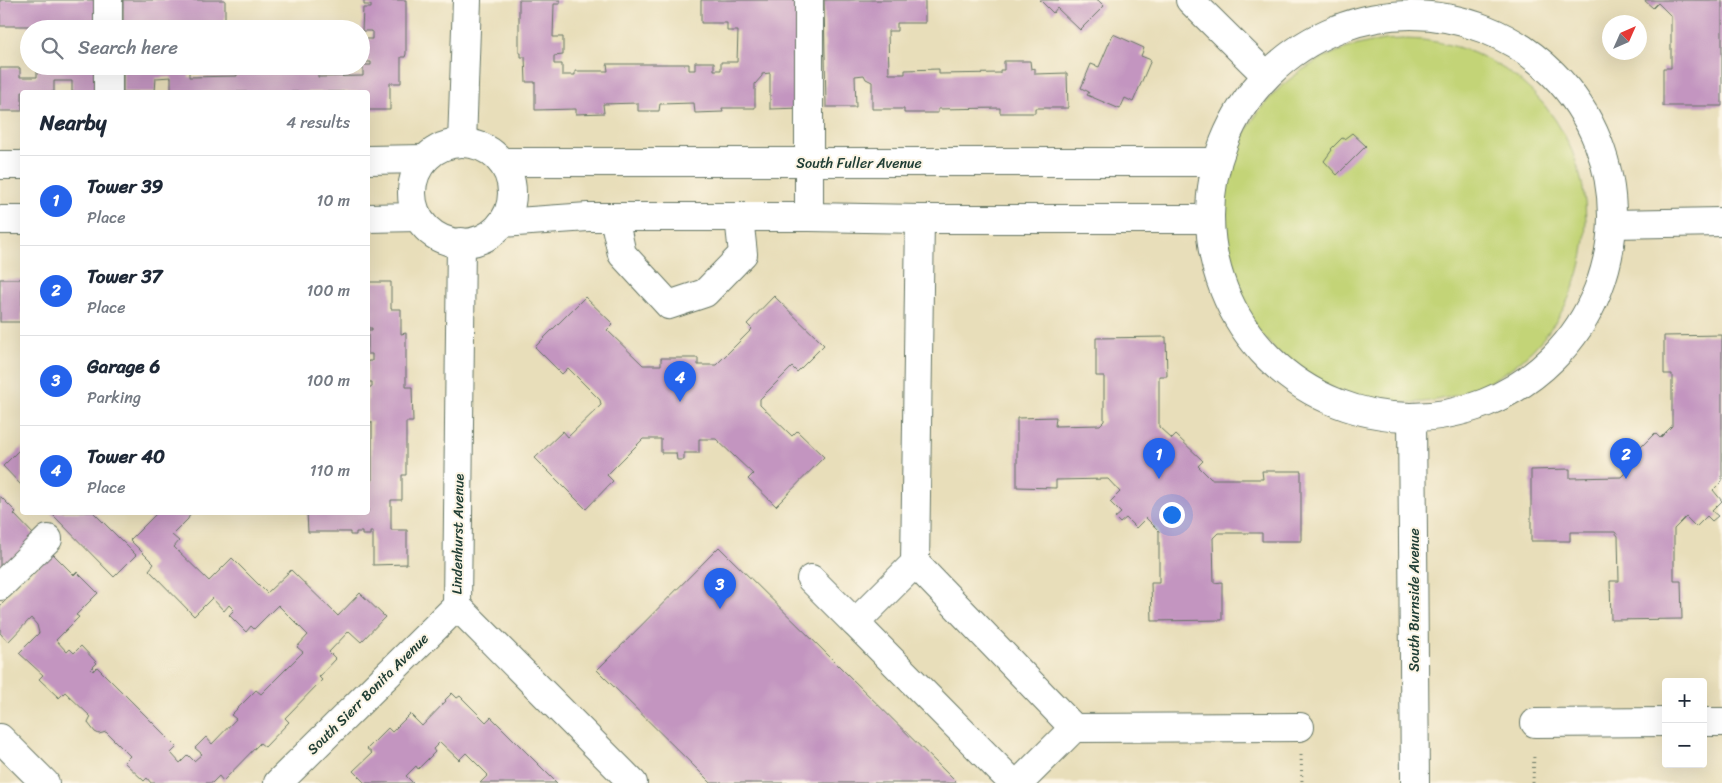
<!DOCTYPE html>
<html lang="en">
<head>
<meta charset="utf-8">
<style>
  :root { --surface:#fff; --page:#f2f2f3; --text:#1f2937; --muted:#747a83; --line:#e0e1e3; --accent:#2563eb }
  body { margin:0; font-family:Sriracha,sans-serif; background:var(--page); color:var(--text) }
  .controls { position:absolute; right:15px; bottom:15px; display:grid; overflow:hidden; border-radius:5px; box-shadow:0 5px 20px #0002 }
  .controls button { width:45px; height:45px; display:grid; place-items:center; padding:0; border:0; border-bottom:1px solid var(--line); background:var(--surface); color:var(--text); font:25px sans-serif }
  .compass { position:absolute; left:1602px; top:15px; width:45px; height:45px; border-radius:50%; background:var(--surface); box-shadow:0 5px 20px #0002; rotate:45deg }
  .you { position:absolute; left:1171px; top:514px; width:18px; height:18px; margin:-12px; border:4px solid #fff; border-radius:50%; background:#1a73e8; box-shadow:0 0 0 8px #1a73e833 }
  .badge { display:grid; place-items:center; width:32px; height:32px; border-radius:50%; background:var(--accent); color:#fff; font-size:16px; font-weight:700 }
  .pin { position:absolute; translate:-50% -41px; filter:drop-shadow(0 1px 2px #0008) }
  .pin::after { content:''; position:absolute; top:26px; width:18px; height:15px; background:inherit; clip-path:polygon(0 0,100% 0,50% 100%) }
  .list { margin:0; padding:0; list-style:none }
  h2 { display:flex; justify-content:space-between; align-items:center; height:65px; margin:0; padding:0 20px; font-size:21px }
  h2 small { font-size:16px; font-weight:400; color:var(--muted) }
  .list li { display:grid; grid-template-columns:32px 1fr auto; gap:15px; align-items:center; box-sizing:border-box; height:90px; padding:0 20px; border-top:1px solid var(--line) }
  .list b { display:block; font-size:19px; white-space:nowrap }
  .list p { margin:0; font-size:16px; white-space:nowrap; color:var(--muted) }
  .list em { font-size:16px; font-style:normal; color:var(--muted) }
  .icon { flex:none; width:28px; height:28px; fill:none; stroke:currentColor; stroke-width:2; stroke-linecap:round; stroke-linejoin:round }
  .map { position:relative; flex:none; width:1722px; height:783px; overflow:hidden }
  .search { position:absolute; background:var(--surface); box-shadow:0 5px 20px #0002; left:20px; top:20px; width:350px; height:55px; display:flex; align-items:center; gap:12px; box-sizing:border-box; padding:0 18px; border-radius:28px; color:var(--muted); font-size:19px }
  .panel { position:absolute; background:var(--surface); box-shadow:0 5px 20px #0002; left:20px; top:90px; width:350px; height:425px; border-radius:5px }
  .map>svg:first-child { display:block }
  .green { fill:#c3d477; stroke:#718856 }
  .building { fill:#c395c0 }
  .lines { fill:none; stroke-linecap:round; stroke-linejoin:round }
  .minor-casing { stroke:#657563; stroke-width:30 }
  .major-casing { stroke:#657563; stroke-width:30 }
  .path { stroke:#657563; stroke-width:3; stroke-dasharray:1 4; stroke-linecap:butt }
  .minor { stroke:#fff; stroke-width:28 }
  .major { stroke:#fff; stroke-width:28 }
  .labels { text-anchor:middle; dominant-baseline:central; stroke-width:4; stroke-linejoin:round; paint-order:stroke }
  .street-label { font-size:14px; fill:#1f3d34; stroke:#fcf5e5 }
</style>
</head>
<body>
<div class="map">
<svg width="1722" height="783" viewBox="0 0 1722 783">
  <rect width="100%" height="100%" fill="#fcf5e5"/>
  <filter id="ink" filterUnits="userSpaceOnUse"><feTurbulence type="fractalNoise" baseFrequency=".02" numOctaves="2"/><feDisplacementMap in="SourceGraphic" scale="10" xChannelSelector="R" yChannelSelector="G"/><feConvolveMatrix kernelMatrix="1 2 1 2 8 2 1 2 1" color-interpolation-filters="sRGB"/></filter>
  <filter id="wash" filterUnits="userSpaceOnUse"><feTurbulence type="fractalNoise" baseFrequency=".0096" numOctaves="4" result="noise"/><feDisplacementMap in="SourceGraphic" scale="20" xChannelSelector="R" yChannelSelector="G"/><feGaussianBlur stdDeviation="1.12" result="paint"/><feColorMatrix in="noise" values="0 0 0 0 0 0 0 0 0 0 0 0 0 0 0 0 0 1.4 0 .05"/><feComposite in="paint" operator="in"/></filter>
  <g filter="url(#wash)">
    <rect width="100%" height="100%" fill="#e8deba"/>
    <circle class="green" cx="1404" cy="221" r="182"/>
    <g id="blocks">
      <g class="building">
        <path d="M0,0H101V29H30V26H0Z"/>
        <path d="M123,0H225V25L199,26V29H123Z"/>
        <path d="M364,0H406V54L405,57H401V83H390V110H368V92H171V77L156,78L155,92H123V66H189V77L237,76L236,66H318V77L363,76V65H371V62H362V39H372V31H362L363,8H371V5H364Z"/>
        <path d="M519,0H560V4H554L553,37H563V55L554,56V64H562V75H575V71H608L607,64H689V70H695V62H714V70H721V62H737L738,31H727V23H701V0H802V108L770,109V73L762,74V76L755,84V108H722L723,112L695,113L694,103L660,104L659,111H638V103L603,104L604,113L576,114V109L535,110V82H526L525,57H521V53H519Z"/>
        <path d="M824,0H925V23H897V31H888L889,74H905V70L939,69V74L1000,73V70H1004V61H1030L1031,69L1035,68V74L1067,73L1068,108H1035V113H1000V108L938,109V113H904V109H872V82L866,79L864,75L855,76L856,107H826Z"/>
        <path d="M1040,0H1098L1104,6L1080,30L1057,8L1053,13Z"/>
        <path d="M1644,0H1722V106H1663V68H1671V16L1658,3L1653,8Z"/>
        <path d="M1113,34L1144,48L1141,56L1151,60L1133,102L1125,98L1120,109L1087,95L1089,92L1081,88L1091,64L1099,67Z"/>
        <path d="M37,66H101V92H72V81H54V92H22V111H0V68H20V77H37Z"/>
        <path d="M1352,133L1366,146L1337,175L1324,161L1332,150L1331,149L1342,138L1344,139Z"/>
        <rect x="0" y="279" width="22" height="43"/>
        <path d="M368,282H391V309H401V334L406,333V387H412L413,422H406V475H402V500H391V530H407V564L373,565V532H370V535H362V532H356V535H350V532H308L307,512H368V482H372V422H368V387H372V382H368V361H372V354H368V330H372V328H368Z"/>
        <path d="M774,296L824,345L797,372L792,367L760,399V405L792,436L797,431L824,457L776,506L748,479L753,474L716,439H699V453H684V460H677L676,453H661V439H643L607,475L613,481L586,509L535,458L563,431L568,437L601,405L600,400L568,368L562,374L535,347L585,297L613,324L607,330L643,365H661V358H698V365H716L752,329L747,324Z"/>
        <path d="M1722,335V481L1713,490L1722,501L1712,511L1718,516L1712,521L1707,516L1696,527L1686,517L1674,529V581H1681L1682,619L1611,620L1610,581H1619L1618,536L1615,532H1570V541H1531V470L1570,469V478L1621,477L1633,465L1628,460L1655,433L1660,438L1672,426V374H1664V336Z"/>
        <path d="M1166,337L1167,376H1159V427L1172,439L1176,435L1203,461L1198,466L1211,479H1263L1262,471H1301V541H1262V533H1218L1213,538L1214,583L1222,582V620L1152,621L1151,583H1159V531L1146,518L1136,528L1126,518L1120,523L1115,518L1121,513L1110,502L1120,492L1108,479L1056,480V488L1017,487V418L1056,417L1055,426L1100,425L1104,421V376H1096V338Z"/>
        <path d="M22,447V486L3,466Z"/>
        <path d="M0,496L16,512L14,514L36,537L0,573Z"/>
        <path d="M50,512H93L136,555L114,577Z"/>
        <path d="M158,512H191L188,519L172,535L179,541L174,547L209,581L232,558L267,593L291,570L338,616L360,593L385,617L361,642L349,631L329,652L336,659L319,677L322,680L285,718L289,722L265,747L260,743L223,781L219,776L212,783H151L147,778L144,781L124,762L130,756L106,732L99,734L95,732L88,723L91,717L65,692L59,698L39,679L43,675L19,653L39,633L37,625L31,618L8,642L0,633V606L52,553L74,575L77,572L98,593L76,615L79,617L56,640L67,652L70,649L74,653L81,646L97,663L91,669L93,671L97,667L177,747L171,753L180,763L188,755L194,761L202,754L195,748L206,737L212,744L236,719L231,715L256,690L261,694L303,652L297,647L308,635L278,605L254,629L251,626L246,632L229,615L234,610L229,605L224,611L212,598L194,616L149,570L154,564L130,540Z"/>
        <path d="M719,547L957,783H711L597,670Z"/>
        <path d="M452,693L457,698L460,696L486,722L491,717L557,783H480L488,775L466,753L459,760L440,742L433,749L435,752L418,769L416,766L406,776L413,783H365L353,771L372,753L367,749L388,728L392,732L410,714L422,726L446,701L445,700Z"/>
      </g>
    </g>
  </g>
  <g filter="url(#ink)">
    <use href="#blocks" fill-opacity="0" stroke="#657563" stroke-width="1"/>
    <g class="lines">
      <defs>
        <g id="minor">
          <path d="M1190,0L1266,75"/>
          <circle cx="1411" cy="216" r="201"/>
          <path d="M108,29V0"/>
          <path d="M108,92V66"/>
          <path d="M462,143L467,0"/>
          <circle cx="462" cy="193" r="50"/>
          <path d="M368,160L425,159"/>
          <path d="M502,162H1216"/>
          <path d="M0,165H22"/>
          <path d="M809,217V0"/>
          <path d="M368,218L418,217"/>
          <path d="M614,218L622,254L669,305L705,293L743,254L739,217"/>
          <path d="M920,219L915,563L1074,728L1300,727"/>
          <path d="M0,220H22"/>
          <path d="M502,223L588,217H809L920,219H1209"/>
          <path d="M1612,224L1722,222"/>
          <path d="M461,242L457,606L633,783"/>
          <path d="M1412,417L1415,783"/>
          <path d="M915,563L855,623L1013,783"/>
          <path d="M811,579L855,623"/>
          <path d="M0,586L48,539"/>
          <path d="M1703,722H1722"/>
          <path d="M1535,723L1666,722"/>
          <path d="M278,783L457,606"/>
          <path d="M1019,783L1074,728"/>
        </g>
        <path id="major" d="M0,738L45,783"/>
      </defs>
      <use href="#minor" class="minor-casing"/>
      <use href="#major" class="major-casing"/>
      <g class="path">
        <path d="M1301,755L1302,783"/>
        <path d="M1533,783L1534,753"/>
      </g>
      <use href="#minor" class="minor"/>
      <use href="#major" class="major"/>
    </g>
  </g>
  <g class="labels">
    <g class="street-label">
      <text x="859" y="163">South Fuller Avenue</text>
      <text transform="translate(458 534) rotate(-89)">Lindenhurst Avenue</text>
      <text transform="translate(1414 600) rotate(-90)">South Burnside Avenue</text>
      <text transform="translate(368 694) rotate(-45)">South Sierr Bonita Avenue</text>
    </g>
  </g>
</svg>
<div class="controls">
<button>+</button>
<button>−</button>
</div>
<svg class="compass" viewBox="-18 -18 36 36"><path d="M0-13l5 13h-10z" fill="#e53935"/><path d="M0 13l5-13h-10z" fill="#747a83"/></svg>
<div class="you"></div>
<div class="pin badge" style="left:1159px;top:479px">1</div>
<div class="pin badge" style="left:1626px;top:479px">2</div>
<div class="pin badge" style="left:720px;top:609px">3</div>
<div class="pin badge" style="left:680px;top:402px">4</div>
<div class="search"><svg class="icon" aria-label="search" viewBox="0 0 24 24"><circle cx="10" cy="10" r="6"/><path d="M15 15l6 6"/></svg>Search here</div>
<section class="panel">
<h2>Nearby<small>4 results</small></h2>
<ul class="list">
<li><span class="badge">1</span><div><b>Tower 39</b><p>Place</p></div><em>10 m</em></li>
<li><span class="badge">2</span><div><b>Tower 37</b><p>Place</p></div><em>100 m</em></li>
<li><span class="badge">3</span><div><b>Garage 6</b><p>Parking</p></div><em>100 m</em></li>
<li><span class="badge">4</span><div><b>Tower 40</b><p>Place</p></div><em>110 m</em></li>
</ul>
</section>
</div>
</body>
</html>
